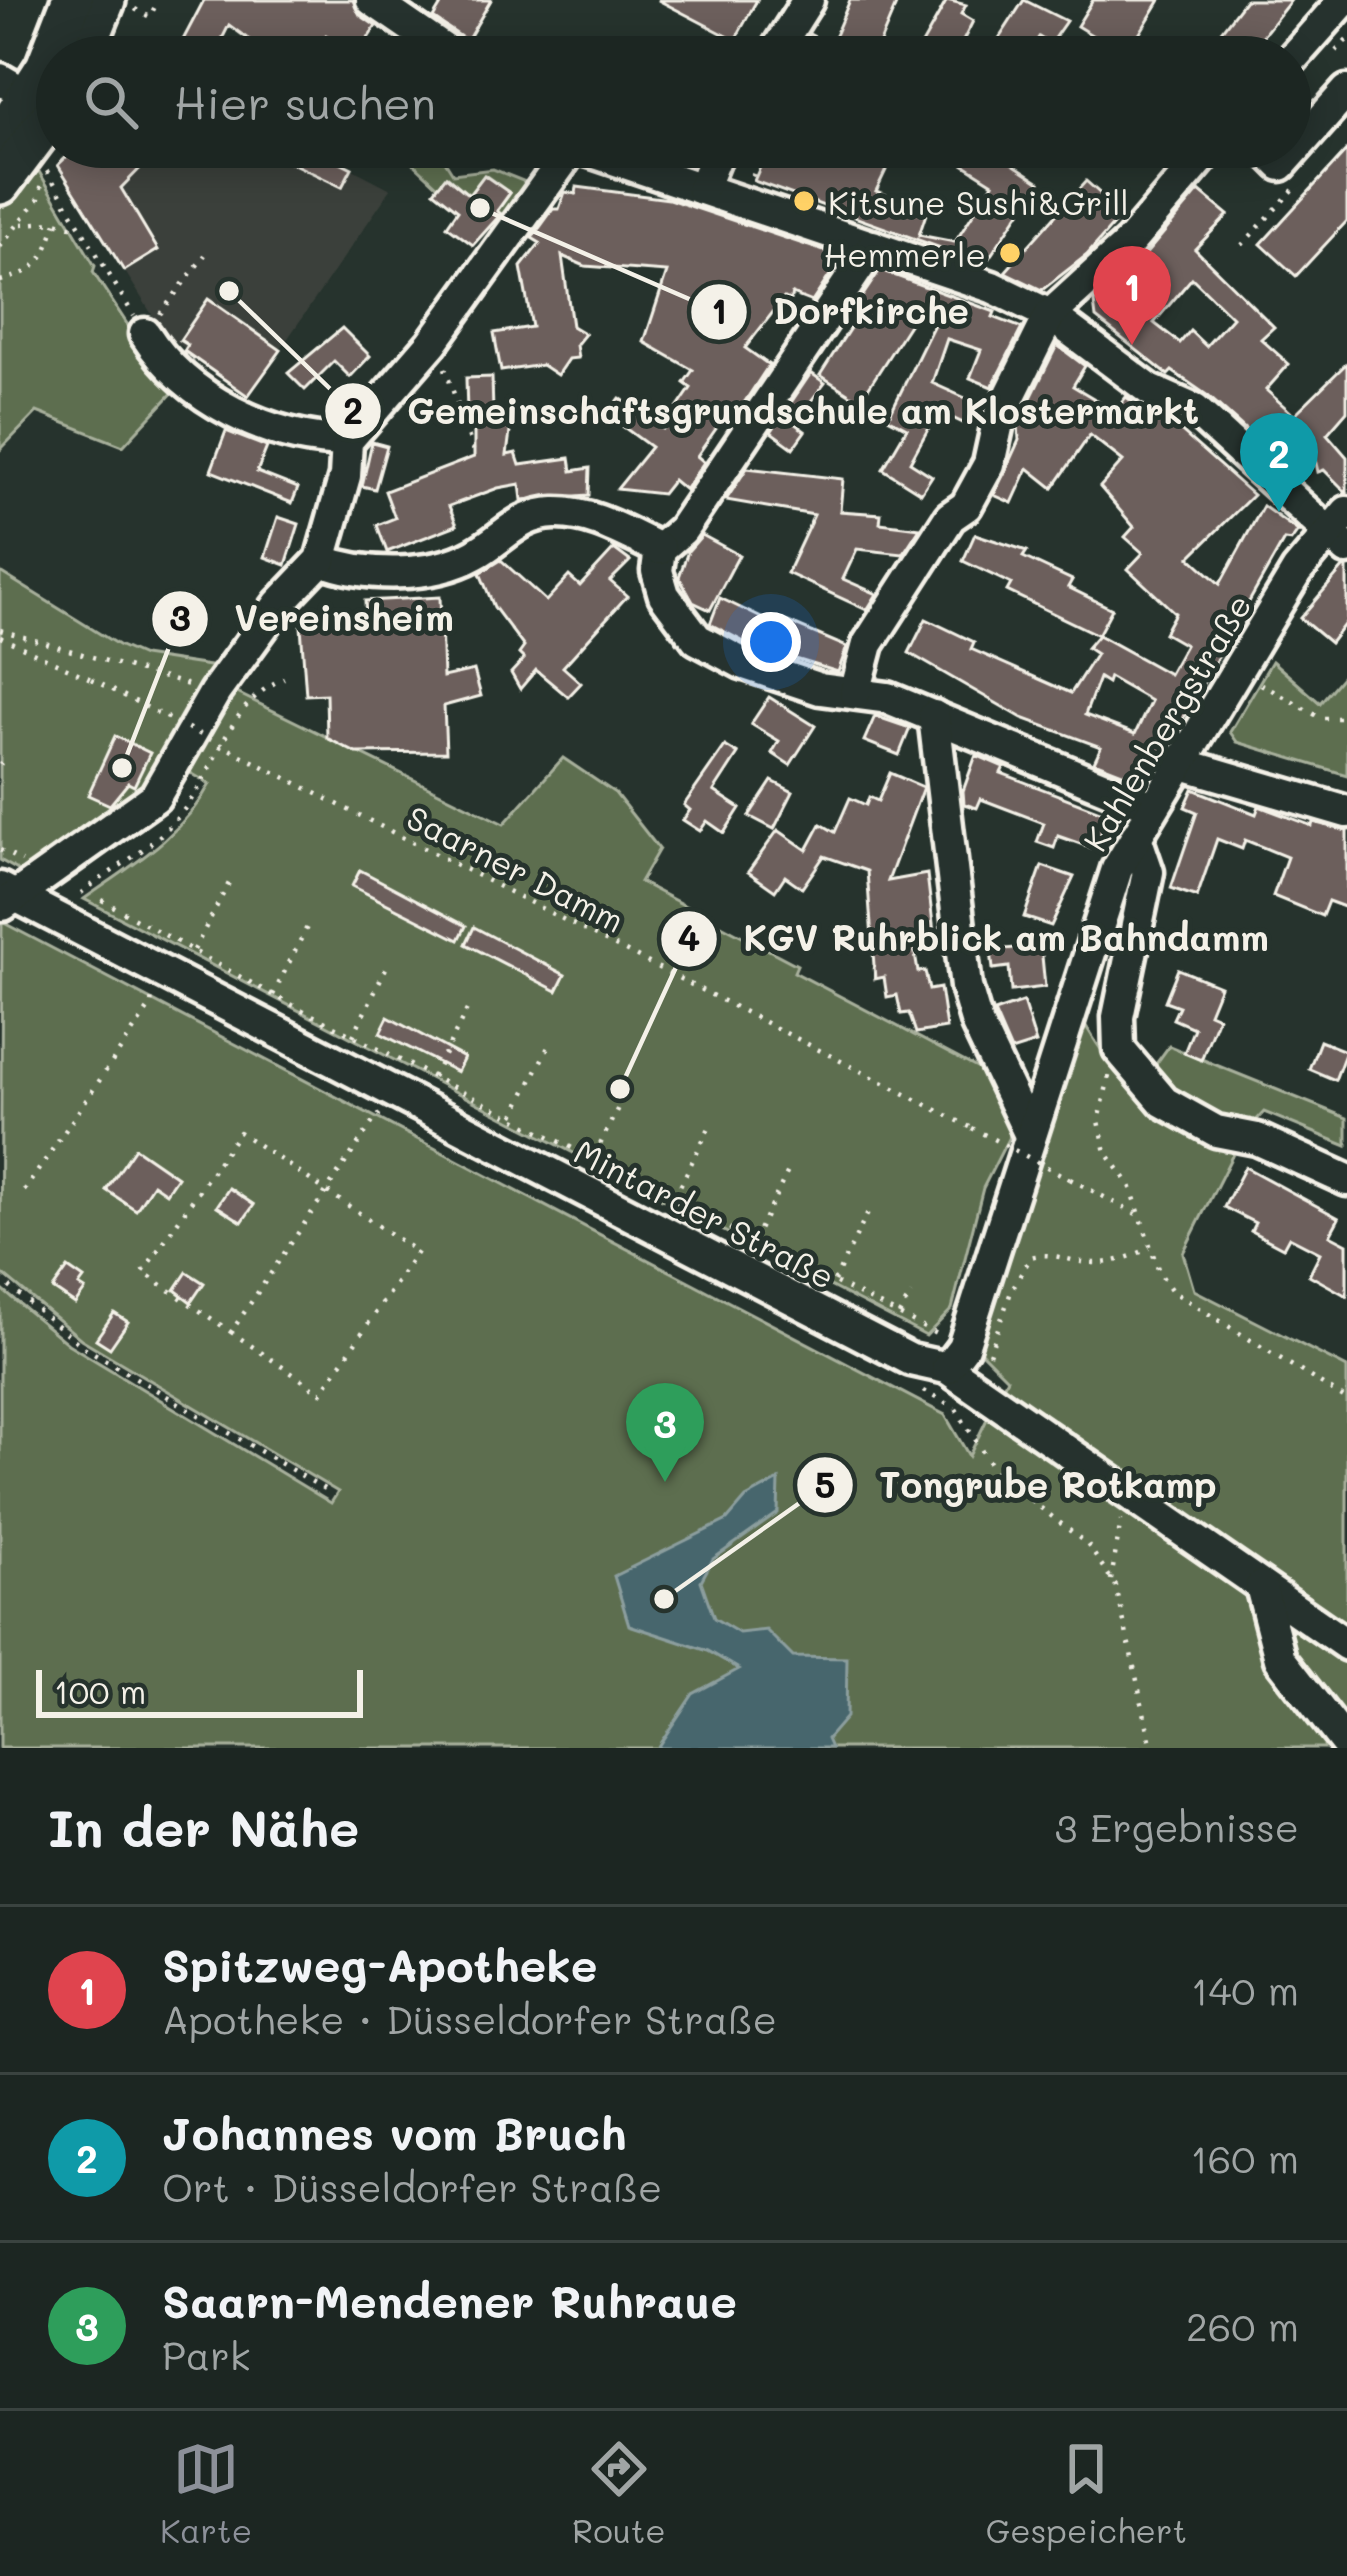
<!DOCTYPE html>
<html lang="de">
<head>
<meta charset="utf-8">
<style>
  :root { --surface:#1c2622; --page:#29322f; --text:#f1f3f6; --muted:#a0a5a5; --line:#3a4340; --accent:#8c9099 }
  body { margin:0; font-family:Mali,sans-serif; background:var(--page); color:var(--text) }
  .scale { position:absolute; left:36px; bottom:30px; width:327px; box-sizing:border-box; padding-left:12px; border:6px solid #f4f1e8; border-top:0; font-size:33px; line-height:42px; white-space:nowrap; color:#f4f1e8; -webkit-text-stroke:9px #26332d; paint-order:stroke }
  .you { position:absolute; left:771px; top:642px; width:42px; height:42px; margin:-30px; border:9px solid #fff; border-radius:50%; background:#1a73e8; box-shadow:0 0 0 18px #1a73e833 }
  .badge { display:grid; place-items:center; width:78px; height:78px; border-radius:50%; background:var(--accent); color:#fff; font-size:39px; font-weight:700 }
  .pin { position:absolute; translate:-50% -99px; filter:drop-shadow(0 3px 6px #0008) }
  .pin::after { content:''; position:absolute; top:63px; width:42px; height:36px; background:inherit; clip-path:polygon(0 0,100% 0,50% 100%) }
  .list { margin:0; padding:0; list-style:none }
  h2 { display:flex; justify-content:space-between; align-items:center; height:156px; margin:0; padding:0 48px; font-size:51px }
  h2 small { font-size:39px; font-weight:400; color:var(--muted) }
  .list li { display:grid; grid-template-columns:78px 1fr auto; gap:36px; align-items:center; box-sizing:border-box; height:168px; padding:0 48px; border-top:3px solid var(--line) }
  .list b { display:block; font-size:45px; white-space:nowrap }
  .list p { margin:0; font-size:39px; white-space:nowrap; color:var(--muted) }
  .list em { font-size:39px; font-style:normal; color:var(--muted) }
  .icon { flex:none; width:66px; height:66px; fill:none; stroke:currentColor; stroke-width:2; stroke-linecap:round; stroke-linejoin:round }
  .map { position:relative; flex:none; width:1347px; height:1748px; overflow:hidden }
  .search { position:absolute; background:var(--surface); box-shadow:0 6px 30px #0003; left:36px; right:36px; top:36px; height:132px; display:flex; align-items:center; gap:30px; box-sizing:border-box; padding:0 42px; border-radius:66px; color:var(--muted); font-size:45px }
  .sheet { height:660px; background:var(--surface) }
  nav { display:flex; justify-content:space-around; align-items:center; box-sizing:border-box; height:168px; border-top:3px solid var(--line); background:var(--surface); font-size:33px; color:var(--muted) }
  nav a { display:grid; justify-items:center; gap:6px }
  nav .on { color:var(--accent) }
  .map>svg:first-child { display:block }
  .built { fill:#3b403b }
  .green { fill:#5d6e50; stroke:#a8b09c; stroke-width:3 }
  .water { fill:#47666d; stroke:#8c9e9e; stroke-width:3 }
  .building { fill:#6c5f5b; stroke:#f4f1e8; stroke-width:3; fill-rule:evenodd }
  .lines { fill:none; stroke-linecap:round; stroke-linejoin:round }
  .minor-casing { stroke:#f4f1e8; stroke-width:39 }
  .major-casing { stroke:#f4f1e8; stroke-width:48 }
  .path { stroke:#f4f1e8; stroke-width:4.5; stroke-dasharray:3 9; stroke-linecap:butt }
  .minor { stroke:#26332d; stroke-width:30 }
  .major { stroke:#26332d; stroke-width:39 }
  .path-bridge { stroke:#f4f1e8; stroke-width:4.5; stroke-dasharray:3 9; stroke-linecap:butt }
  .poi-dot { fill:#ffd166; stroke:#26332d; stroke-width:4.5 }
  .labels { text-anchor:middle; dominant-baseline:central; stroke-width:10; stroke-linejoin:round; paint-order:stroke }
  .poi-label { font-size:33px; fill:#f4f1e8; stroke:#26332d; text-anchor:start }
  .street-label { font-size:33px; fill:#f4f1e8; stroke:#26332d }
  .leader { fill:none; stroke:#f4f1e8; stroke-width:4.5 }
  .callout-dot { fill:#f4f1e8; stroke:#26332d; stroke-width:4.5 }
  .mark-label { font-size:36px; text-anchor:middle; font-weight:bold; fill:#111 }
  .callout-label { font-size:36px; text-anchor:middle; font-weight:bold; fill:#f4f1e8; stroke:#26332d; stroke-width:10; stroke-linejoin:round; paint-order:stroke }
</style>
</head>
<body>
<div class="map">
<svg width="1347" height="1748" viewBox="0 0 1347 1748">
  <rect width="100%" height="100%" fill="#26332d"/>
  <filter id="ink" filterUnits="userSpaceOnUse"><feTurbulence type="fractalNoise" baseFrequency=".00833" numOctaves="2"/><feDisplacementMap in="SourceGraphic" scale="24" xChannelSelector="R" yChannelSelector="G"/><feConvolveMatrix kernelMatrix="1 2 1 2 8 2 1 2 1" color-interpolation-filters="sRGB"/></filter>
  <g filter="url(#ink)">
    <path class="built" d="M69,147H247L263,157L269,147H310L391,189L248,396L163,332L58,165L72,151Z"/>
    <g class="green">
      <path d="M436,147L453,174L493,169L533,185L510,221L497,211L510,193L485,175L469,195L447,176L438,186L397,148Z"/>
      <path d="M38,170L95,266L93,272L158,371L177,388L123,446L37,412L0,450V208Z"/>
      <path d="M0,572L118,645L143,656L216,667L142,792L25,874L0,860Z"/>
      <path d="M1272,661L1320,703L1347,671V775L1237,742L1230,732Z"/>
      <path d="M235,692L504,824L563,758L615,793L659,849L640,882L797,965L794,972L992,1076L1013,1129L983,1188L952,1309L926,1336L84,899C132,865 181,837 210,784L189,772L207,730Z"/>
      <path d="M2,922L945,1415L969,1456L1007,1378L975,1346L1080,1016C1127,1097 1154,1110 1235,1150L1183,1253L1194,1290L1347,1368V1748H0V1288L68,1344L331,1503L338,1492L81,1339L0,1272Z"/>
      <path d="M1169,1046L1347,1118V1146L1264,1112L1251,1126C1208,1119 1178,1104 1153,1068Z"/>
    </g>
    <path class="water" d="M779,1480L778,1513L713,1559L701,1581L714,1618L739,1633L766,1630L793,1657L847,1658L846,1717L827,1739L831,1748H657L693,1694L739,1669L708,1651L629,1625L614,1576L727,1520L746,1498Z"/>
    <g class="building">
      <path d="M204,0H353L360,15L376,26L358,54L326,35L314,57H250L255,44L229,25L213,57H174Z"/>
      <path d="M444,0H491L467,41L433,18Z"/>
      <path d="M658,0H757L735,40Z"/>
      <path d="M850,0H898L874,57H795L809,34L831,45Z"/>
      <path d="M947,0L966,5L961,14L973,21L955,57H915Z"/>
      <path d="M1024,0L1066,21L1050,44L1039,37L1026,57H987Z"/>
      <path d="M1093,0H1160L1126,56L1077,26Z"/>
      <path d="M1245,0H1291L1246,57H1201Z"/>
      <path d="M723,34L754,52L753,57H709Z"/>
      <path d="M77,147H161L121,188L158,250L124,271L58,165Z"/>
      <path d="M258,147H310L352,168L342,187Z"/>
      <path d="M769,147H839L887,168L876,191L927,211L919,235L955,242L993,183L936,147H987L1040,182L985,264L754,181Z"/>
      <path d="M1347,150V221L1296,276L1261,244Z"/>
      <path d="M484,175L510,193L497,211L501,214L473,245L447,226L458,210L434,191L446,176L469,195Z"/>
      <path d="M1086,181L1123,214L1087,255L1042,290L1005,272Z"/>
      <path d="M577,187L669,199L842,257L812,302L792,294L790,300L784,298L745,348L769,365L734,418L727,413L697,456L704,462L685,490L673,480L662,494L617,489L651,447L607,415L620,398L663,429L691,388L684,383L693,370L644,342L667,272L585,266L562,256L572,326L585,334L576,345L578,358L568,359L557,375L542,365L501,371L494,333L532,327L521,267L540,243L532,238L553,209H559L565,192L576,194Z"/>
      <path d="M1199,191L1228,215L1195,249L1274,327L1261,339L1289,364L1266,390L1294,415L1347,363V411L1327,434L1347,457V493L1324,470L1318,472L1314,454L1295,475L1286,466L1289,460L1284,464L1208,396L1172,371L1168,375L1096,318L1094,302L1145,255ZM1192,278L1232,317L1206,346L1190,331L1180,343L1154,323Z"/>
      <path d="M880,270L995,312L993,317L1022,328L992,387L970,378L981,350L947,339L932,383L974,402L963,423L938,411L910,462L932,476L921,493L883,469L907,428L888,418L938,316L921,306L860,401L820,375L850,328L843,325Z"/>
      <path d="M208,299L281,350L248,396L184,351L188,345L180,340Z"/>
      <path d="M342,328L370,356L350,377L334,361L305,390L288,373Z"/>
      <path d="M1057,345L1085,366L1073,386L1115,411L1126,397L1155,418L1167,419L1253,495L1190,557L1220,584L1263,506L1298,531L1291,541L1284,540L1171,740L1140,780L1094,762L1101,747L1022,718L909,653L926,619L974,642L971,649L1071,693L1096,654L1087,648L1098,635L1169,674L1185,645L1164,633L1175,613L1128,569L1143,553L1125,537L1134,527L1100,487L1123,461L1090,435L1053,488L1028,468L1012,503L994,495L1019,440L1018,424ZM1109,677L1151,701L1135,734L1085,715L1099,678L1107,683Z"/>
      <path d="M811,373L825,383L794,423L805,431L793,448L771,432Z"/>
      <path d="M492,377L493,413L512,416L507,455L516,453L520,465L570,458L572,471L590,468L589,495L522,500L520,484L498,488L449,506L457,525L387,552L377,525L395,518L385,491L474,457V414H467L466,378Z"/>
      <path d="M226,431L267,447L257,472L298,488L292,503L211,471Z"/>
      <path d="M372,442L387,446L375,489L362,486Z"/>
      <path d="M747,468L843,479L840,511L881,514L880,523L920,528L903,554L857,549L843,579L877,594L867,610L787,573L814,515L726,500Z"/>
      <path d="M278,517L299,524L286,565L265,557Z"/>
      <path d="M975,534L1027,551L1023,557L1072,580L1068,587L1112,609L1098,635L1007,591L1011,584L963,561Z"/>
      <path d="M702,535L739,555L710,610L693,602L679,577L688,551Z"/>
      <path d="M614,549L630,561L610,581L627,596L563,667L581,683L568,697L536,670L520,689L511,673L524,659L519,654L524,647L494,607L480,573L501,560L546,601L569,576L580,586Z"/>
      <path d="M1343,568H1347V621L1330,643L1300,618Z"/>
      <path d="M440,597L443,677L474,670L481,696L444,706L446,752L356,753L327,738L326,694L306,695L301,626L366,623L365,601Z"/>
      <path d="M720,598L776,625L779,618L847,647L838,672L750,645L710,624Z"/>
      <path d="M769,697L815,726L790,765L772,753L779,741L751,724Z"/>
      <path d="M875,716L910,728L899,755L864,741Z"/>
      <path d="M115,736L150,753L134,786L128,783L110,805L88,795Z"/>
      <path d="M725,746L738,754L714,791L740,808L724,833L707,821L700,831L683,820L690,810L684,805Z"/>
      <path d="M976,755L1004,767L1001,773L1108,814L1095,849L1058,836L1054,848L1037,842L1044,823L981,799L977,808L964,804L963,791Z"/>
      <path d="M890,773L923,787L888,881L927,874L934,933L912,936L918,972L925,971L929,990L940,988L946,1028L916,1033L909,1013L901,1014L897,995L887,997L884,977L875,979L867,871L824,856L802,888L785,876L775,891L748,872L778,830L807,850L821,824L835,832L850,798L866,805L869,797L878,801Z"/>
      <path d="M772,781L793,792L774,829L749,816Z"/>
      <path d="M1193,789L1256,814L1259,806L1312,826L1313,822L1347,831V908L1328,901L1322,916L1273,896L1287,857L1245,840L1242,849L1217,839L1197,897L1171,888L1197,812L1185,807Z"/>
      <path d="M1042,866L1074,877L1051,926L1024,917Z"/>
      <path d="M360,870L466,926L459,940L352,886Z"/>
      <path d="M474,927L565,975L557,991L466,944Z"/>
      <path d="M1041,946L1045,987L1011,991L1009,967L993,969L991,950Z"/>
      <path d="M1178,969L1220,986L1209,1013L1218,1017L1201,1060L1184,1053L1194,1028L1173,1019L1179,1006L1165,1001Z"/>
      <path d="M1023,1002L1036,1043L1011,1051L994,1012Z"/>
      <path d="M388,1017L464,1058L457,1072L380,1033Z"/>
      <path d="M1320,1041L1346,1051L1335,1080L1309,1069Z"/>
      <path d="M135,1148L177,1177L166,1193L153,1184L136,1210L106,1190Z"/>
      <path d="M1245,1167L1339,1218L1330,1235L1347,1244V1296L1309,1275L1320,1253L1289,1237L1283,1248L1251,1231L1255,1223L1224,1207Z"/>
      <path d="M229,1188L254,1205L242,1222L217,1206Z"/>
      <path d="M68,1268L84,1279L79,1286L85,1290L75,1304L53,1289Z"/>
      <path d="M187,1272L204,1283L191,1302L175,1290Z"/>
      <path d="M114,1313L128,1322L110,1348L96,1339Z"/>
    </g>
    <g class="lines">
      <defs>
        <g id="minor">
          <path d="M372,0L455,57"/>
          <path d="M772,57L808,0"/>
          <path d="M1290,61L1344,0"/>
          <path d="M0,79L46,106"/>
          <path d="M578,147L992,287L1050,315L1150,390L1195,410L1347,549"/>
          <path d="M1263,147L1281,165L1347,91"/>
          <path d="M702,189L719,147"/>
          <path d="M145,334C187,400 270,440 347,441"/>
          <path d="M660,549L657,571L664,595L697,639L742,663L820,689L888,698L1153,807"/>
          <path d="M660,549L682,530L873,246"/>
          <path d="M321,560C365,577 432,578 475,554C504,538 519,514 555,513C593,512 627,534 660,549"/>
          <path d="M855,693L868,644L950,517L966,506L989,464L999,418L1050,315L1130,242L1211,147"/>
          <path d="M934,716L966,987L977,1024L1029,1133"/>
          <path d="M1183,764L1347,812"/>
          <path d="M1136,837L1148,872L1118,1017L1119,1049L1164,1102L1216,1131L1257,1139L1347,1180"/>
          <path d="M0,888L911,1360L947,1368L1347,1645"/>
          <path d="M3,905L155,797L215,692L279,604L321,560L345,476L347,441L432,343L573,147"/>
          <path d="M947,1368L963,1347L1117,869L1297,571L1347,512"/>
          <path d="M1261,1586L1280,1659L1347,1745"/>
        </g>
        <g id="major">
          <path d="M82,57L105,0"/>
          <path d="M0,139L46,67L72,0"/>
          <path d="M0,184L57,108"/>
        </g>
      </defs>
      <use href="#minor" class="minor-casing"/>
      <use href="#major" class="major-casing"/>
      <g class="path">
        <path d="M135,9L150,17L158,0"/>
        <path d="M119,48L142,57"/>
        <path d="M1336,51L1347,40"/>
        <path d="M1290,98L1303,85"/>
        <path d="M749,147L761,152L751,180"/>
        <path d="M47,171L134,316"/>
        <path d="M22,224L56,222L81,229"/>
        <path d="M1242,245L1294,189"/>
        <path d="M0,247L39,198L43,177"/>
        <path d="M0,281C39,271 44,260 56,222"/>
        <path d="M160,314L205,255"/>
        <path d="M445,368L476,458"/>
        <path d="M0,630L192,686"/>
        <path d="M0,637L91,679"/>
        <path d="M1261,684L1321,718H1347"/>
        <path d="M0,765L1,763"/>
        <path d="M294,782L972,1128"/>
        <path d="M0,850L22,861"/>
        <path d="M81,893C112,870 153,847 178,817C219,770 224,705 284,678"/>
        <path d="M102,900L273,995L942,1337"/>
        <path d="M194,950L230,881"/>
        <path d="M273,995L310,921"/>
        <path d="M353,1036L389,962"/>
        <path d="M1109,1076L1099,1121L1106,1152L1130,1185L1159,1272L1172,1291L1347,1400"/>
        <path d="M433,1077L470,1004"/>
        <path d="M514,1115L549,1045"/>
        <path d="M595,1155L629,1085"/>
        <path d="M1070,1179L1140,1216"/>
        <path d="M24,1191L151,1005L152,993"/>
        <path d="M675,1196L710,1126"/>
        <path d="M754,1240L790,1167"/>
        <path d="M0,1279L82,1346L331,1493"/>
        <path d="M834,1281L869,1211"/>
        <path d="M899,1315L911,1294"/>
        <path d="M231,1332L321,1393L417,1252L239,1132L143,1272L231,1332L373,1122L380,1114"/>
        <path d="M989,1354L1012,1289L1031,1257C1051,1251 1070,1262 1091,1263C1113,1264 1130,1257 1150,1248"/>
        <path d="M923,1391L955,1408"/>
        <path d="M956,1409L995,1472L1087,1544L1116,1586L1152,1748"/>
        <path d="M1111,1580L1121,1520"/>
      </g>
      <use href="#minor" class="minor"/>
      <use href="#major" class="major"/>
      <g class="path-bridge">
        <path d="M91,679L294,782"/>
        <path d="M972,1128L1070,1179"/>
      </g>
    </g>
  </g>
  <g class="poi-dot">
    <circle cx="804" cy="201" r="12"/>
    <circle cx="1010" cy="253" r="12"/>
  </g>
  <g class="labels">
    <g class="poi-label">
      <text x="828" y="201">Kitsune Sushi&amp;Grill</text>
      <text x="986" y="253" text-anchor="end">Hemmerle</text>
    </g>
    <g class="street-label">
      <text transform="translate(1166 722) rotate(-59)">Kahlenbergstraße</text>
      <text transform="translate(516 868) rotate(27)">Saarner Damm</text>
      <text transform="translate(705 1213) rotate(27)">Mintarder Straße</text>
    </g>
  </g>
  <path class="leader" d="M480 208L719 312M229 291L353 411M122 768L180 619M620 1089L689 939M664 1599L825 1485"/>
  <g class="callout-dot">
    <circle cx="480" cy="208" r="12"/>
    <circle cx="229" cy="291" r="12"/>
    <circle cx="122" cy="768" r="12"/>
    <circle cx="620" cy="1089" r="12"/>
    <circle cx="664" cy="1599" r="12"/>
    <circle cx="719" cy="312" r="30"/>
    <circle cx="353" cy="411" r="30"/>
    <circle cx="180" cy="619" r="30"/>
    <circle cx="689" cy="939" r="30"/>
    <circle cx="825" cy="1485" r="30"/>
  </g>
  <g class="mark-label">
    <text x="719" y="324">1</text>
    <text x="353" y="424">2</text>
    <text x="180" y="631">3</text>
    <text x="689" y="951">4</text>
    <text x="825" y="1498">5</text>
  </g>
  <g class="callout-label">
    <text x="871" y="324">Dorfkirche</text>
    <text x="803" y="424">Gemeinschaftsgrundschule am Klostermarkt</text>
    <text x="344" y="631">Vereinsheim</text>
    <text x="1006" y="951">KGV Ruhrblick am Bahndamm</text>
    <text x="1048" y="1498">Tongrube Rotkamp</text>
  </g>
</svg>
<div class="scale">100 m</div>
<div class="you"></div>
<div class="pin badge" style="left:1132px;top:345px;background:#e0444e">1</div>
<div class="pin badge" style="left:1279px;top:512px;background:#0f9aa8">2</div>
<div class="pin badge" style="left:665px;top:1482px;background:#2e9e5b">3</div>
<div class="search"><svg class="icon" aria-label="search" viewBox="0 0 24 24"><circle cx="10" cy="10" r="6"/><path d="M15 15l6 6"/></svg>Hier suchen</div>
</div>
<section class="sheet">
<h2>In der Nähe<small>3 Ergebnisse</small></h2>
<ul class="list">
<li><span class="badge" style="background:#e0444e">1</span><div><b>Spitzweg-Apotheke</b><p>Apotheke · Düsseldorfer Straße</p></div><em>140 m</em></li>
<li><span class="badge" style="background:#0f9aa8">2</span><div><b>Johannes vom Bruch</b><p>Ort · Düsseldorfer Straße</p></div><em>160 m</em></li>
<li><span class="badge" style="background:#2e9e5b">3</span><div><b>Saarn-Mendener Ruhraue</b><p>Park</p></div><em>260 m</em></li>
</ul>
</section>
<nav>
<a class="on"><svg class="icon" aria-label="map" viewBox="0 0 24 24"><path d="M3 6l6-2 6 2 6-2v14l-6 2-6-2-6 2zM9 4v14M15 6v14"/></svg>Karte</a>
<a><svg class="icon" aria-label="directions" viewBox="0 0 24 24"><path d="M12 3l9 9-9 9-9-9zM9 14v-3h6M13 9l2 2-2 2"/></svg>Route</a>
<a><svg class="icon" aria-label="saved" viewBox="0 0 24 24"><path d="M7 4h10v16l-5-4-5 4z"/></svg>Gespeichert</a>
</nav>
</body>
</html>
